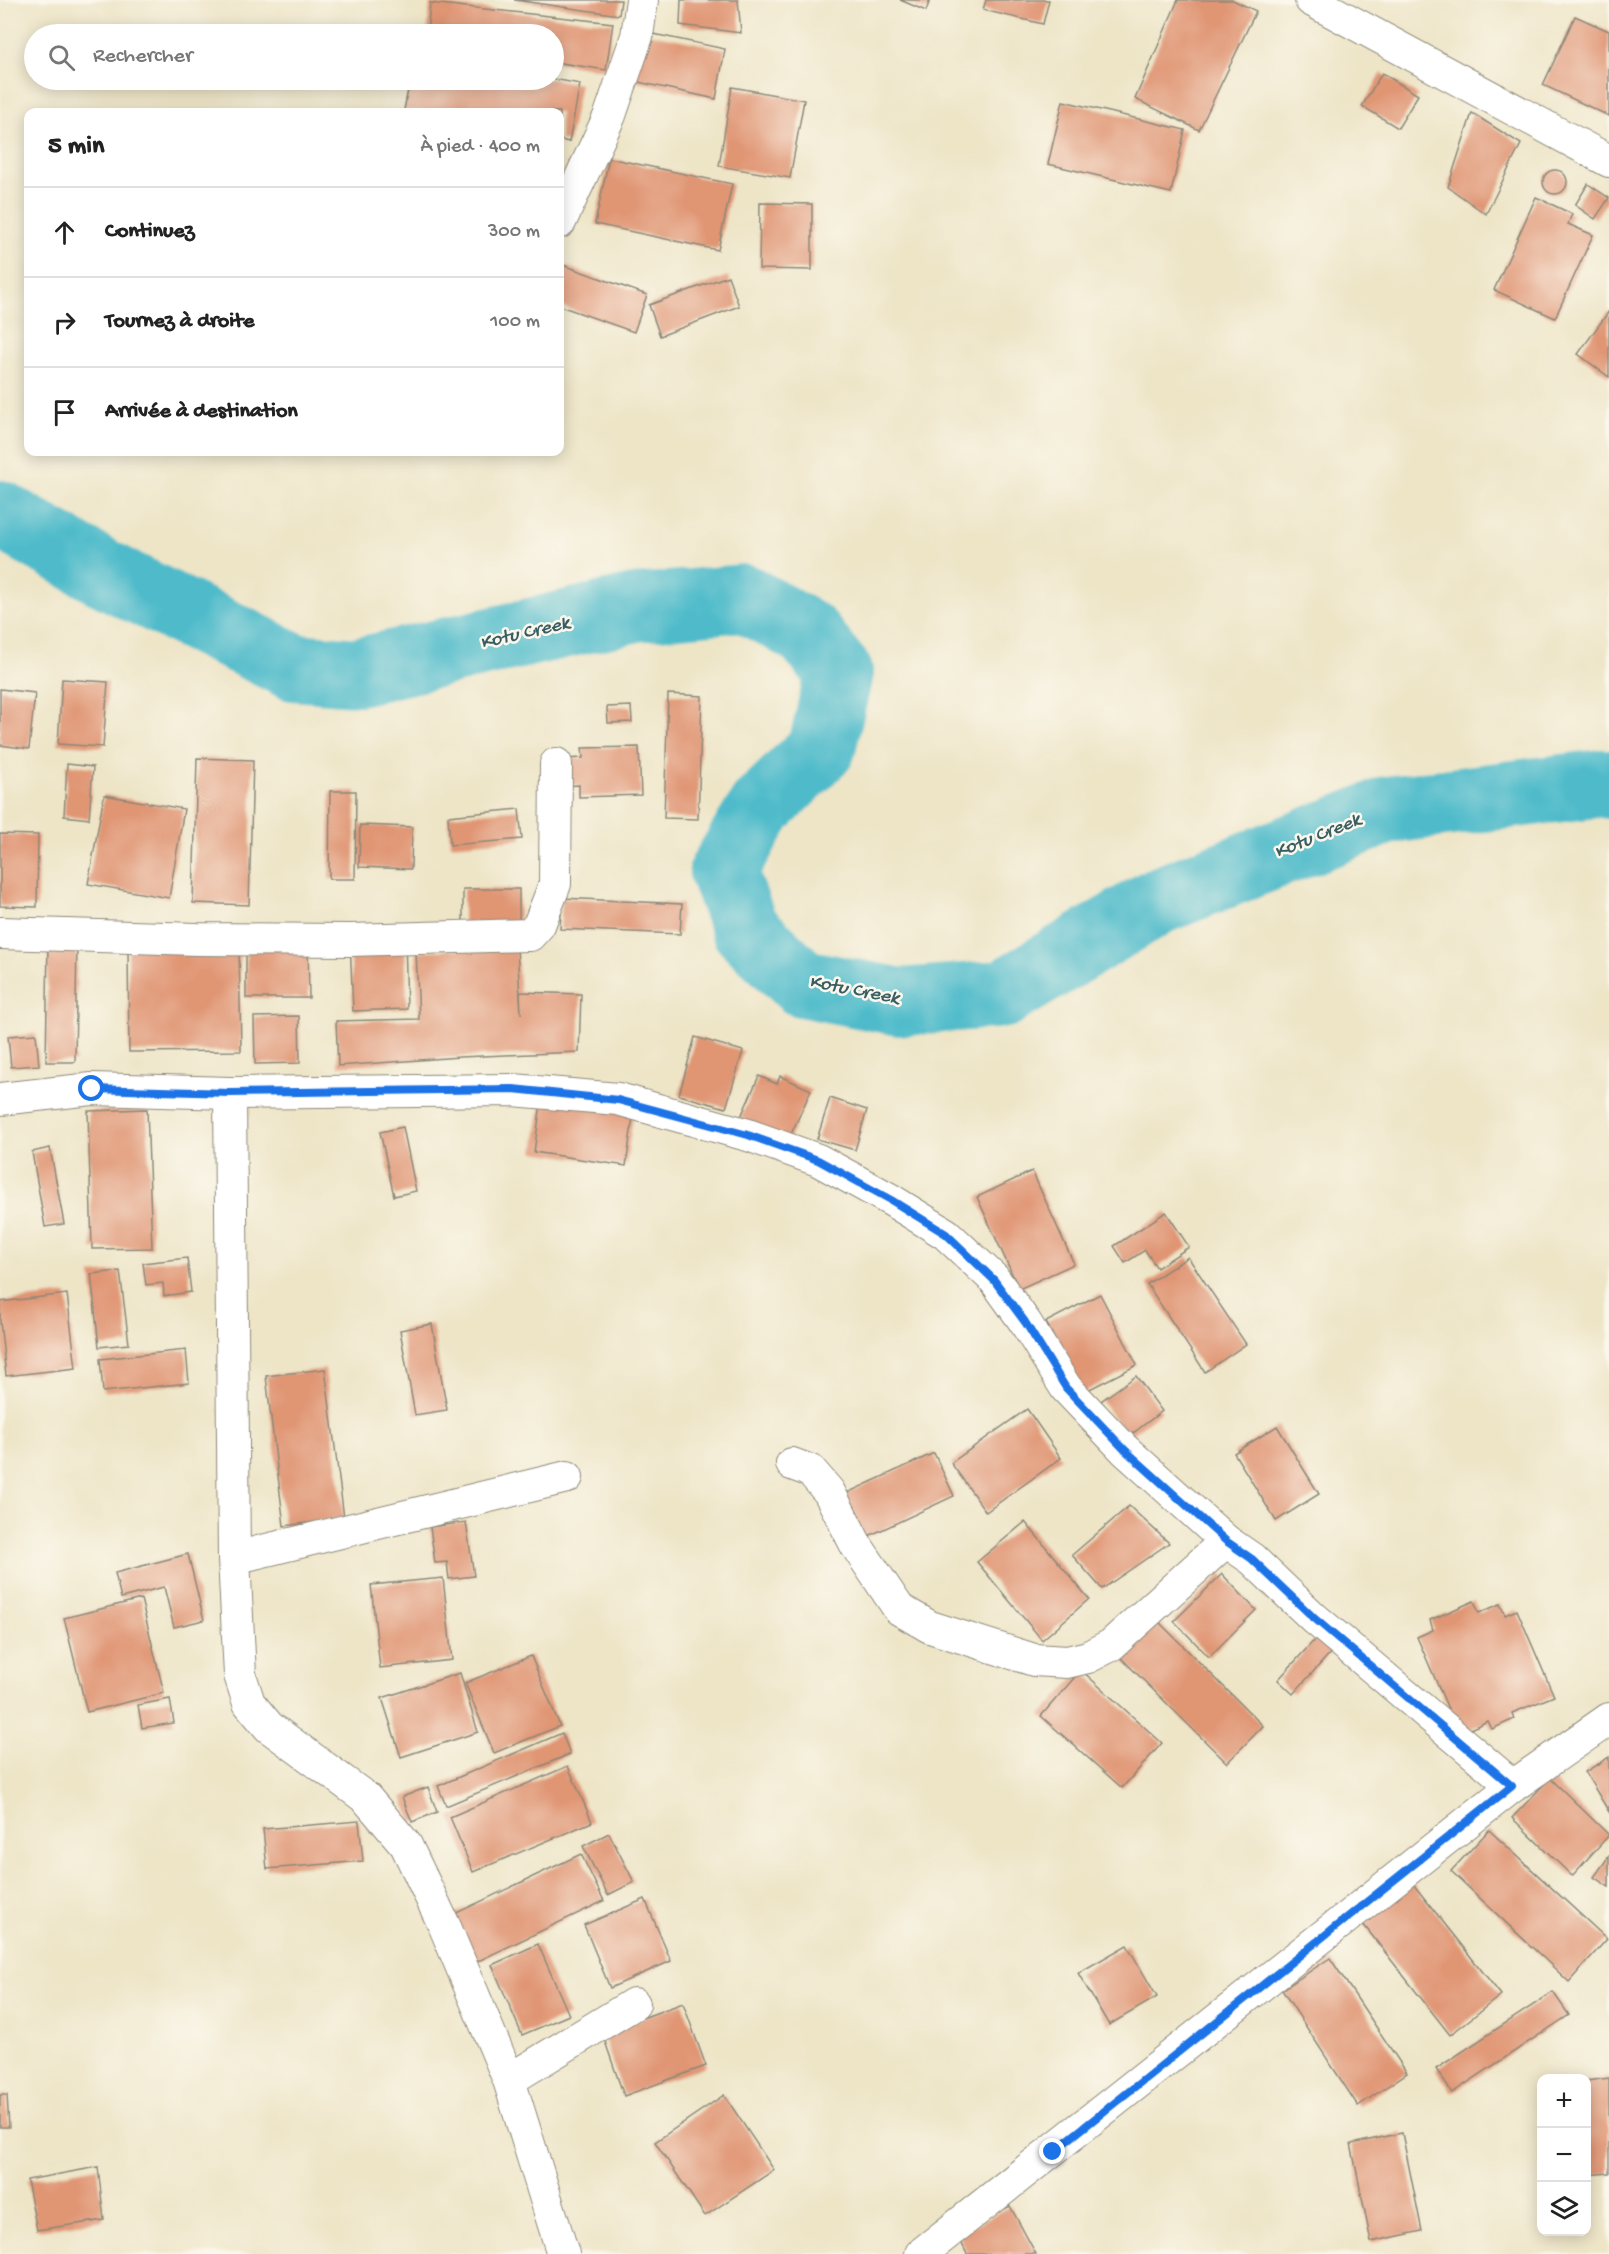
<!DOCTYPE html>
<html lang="fr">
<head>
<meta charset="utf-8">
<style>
  :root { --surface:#fff; --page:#f6f6f6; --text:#222; --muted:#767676; --line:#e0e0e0 }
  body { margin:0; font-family:"Gochi Hand",sans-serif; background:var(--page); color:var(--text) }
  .controls { position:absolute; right:18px; bottom:18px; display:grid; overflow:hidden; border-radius:12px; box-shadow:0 3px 15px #0003 }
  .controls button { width:54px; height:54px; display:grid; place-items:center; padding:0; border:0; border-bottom:2px solid var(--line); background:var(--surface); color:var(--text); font:30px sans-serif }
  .stop { position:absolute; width:18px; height:18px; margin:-14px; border:4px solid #1a73e8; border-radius:50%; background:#fff }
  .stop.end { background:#1a73e8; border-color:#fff; box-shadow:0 2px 6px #0008 }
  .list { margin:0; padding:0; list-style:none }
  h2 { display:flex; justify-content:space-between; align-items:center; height:78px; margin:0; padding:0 24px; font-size:26px }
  h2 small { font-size:20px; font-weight:400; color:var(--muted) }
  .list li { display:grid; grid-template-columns:39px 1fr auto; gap:18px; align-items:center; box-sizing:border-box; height:90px; padding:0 24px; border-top:2px solid var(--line) }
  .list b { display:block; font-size:22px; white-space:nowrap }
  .list em { font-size:20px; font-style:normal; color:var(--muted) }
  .icon { flex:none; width:33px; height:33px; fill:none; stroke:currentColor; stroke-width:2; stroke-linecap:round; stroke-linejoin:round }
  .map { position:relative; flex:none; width:1609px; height:2254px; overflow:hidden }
  .search { position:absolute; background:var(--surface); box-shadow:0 3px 15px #0003; left:24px; top:24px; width:540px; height:66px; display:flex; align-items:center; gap:15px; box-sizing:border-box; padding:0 21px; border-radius:33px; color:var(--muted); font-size:22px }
  .panel { position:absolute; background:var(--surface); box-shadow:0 3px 15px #0003; left:24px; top:108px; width:540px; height:348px; border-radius:12px }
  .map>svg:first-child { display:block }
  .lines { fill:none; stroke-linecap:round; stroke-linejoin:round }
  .river { stroke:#4fbbca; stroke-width:68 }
  .building { fill:#e09573 }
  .street-casing { stroke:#8c8879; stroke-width:34 }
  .street { stroke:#fff; stroke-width:32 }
  .route { stroke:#1a73e8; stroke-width:8 }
  .labels { text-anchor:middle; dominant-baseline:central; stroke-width:5; stroke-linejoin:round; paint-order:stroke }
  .water-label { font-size:20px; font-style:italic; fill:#385d63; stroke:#fbf7ec }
</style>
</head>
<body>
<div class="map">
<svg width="1609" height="2254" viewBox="0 0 1609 2254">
  <rect width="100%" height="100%" fill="#fbf7ec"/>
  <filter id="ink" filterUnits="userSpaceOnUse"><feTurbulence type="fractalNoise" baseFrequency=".0167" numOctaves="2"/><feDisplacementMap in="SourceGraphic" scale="12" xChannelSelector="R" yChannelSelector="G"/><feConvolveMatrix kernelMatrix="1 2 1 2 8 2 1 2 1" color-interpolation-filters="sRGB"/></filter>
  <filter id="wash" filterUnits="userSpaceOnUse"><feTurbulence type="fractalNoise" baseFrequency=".008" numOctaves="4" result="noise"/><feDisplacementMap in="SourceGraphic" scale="24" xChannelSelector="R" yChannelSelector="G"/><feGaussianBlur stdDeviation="1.35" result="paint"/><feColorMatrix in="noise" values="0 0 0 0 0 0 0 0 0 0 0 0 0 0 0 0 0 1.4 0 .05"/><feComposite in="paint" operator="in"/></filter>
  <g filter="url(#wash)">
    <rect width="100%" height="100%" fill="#eee5c7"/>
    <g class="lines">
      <path class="river" d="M0,514L102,572L294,667L357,672L635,608L744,598L807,633L839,673L822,748L762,807L723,871L745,929L802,983L901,1002L1003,994L1158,901L1388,810L1603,783L1609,785"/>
    </g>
    <g id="blocks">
      <g class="building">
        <path d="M514,0H621L619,15Z"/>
        <path d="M681,0H738L741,33L680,25Z"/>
        <path d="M900,0H930L926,11Z"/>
        <path d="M986,0H1049L1043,24L983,10Z"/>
        <path d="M1178,0H1233L1256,11L1199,130L1135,99Z"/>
        <path d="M430,3L613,23L606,70L554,62V34H427Z"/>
        <path d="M1575,16L1609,31V116L1543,85Z"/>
        <path d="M639,31L725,49L716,99L629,80Z"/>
        <path d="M1382,73L1418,95L1398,128L1362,106Z"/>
        <path d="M554,79L580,84L569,142L560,140V112H417L404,110L410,80Z"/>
        <path d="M732,87L804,100L790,178L719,166Z"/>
        <path d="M1063,101L1185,130L1171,193L1048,164Z"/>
        <path d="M1472,113L1521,144L1486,214L1448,187Z"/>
        <path d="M609,158L732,184L718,250L595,224Z"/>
        <circle cx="1555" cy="182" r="12"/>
        <path d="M1588,184L1609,198L1595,219L1575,205Z"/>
        <path d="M1536,197L1572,214L1568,224L1593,235L1555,318L1494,290Z"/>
        <path d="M760,203L812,204V270L759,269Z"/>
        <path d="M560,264L647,295L634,332L560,306Z"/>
        <path d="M728,276L739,306L660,336L649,305Z"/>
        <path d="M1609,311V377L1578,354Z"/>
        <path d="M62,679L108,682L103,747L58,744Z"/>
        <path d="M0,689L35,693L29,749L0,745Z"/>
        <path d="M668,694L702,696L698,819L664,818Z"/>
        <path d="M631,706L632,722L608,723L607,707Z"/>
        <path d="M639,747L641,795L579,797V785L564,786L563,759L583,758L582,748Z"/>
        <path d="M197,758L253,760L249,905L193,903Z"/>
        <path d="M67,764L93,767L89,819L64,816Z"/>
        <path d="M330,791H356L355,879H329Z"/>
        <path d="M104,795L184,809L169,898L88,884Z"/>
        <path d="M519,809L522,839L450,845L448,816Z"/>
        <path d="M360,825L412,827L411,869L359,867Z"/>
        <path d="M0,834L38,835L37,907L0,906Z"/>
        <rect x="463" y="889" width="56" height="37"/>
        <path d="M562,898L682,904L680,934L560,929Z"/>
        <path d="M405,938L407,1009L353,1011L350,940Z"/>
        <path d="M48,941H77L75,1062H46Z"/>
        <path d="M246,944H308L309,998H246Z"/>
        <path d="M239,947L241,1051L129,1052L128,948Z"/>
        <path d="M517,948L521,1014L520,992L581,994L579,1052L460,1057L338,1066L336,1021L419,1019L416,951Z"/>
        <path d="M299,1016L300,1063L255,1064L254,1017Z"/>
        <path d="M36,1034L39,1065L11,1067L8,1036Z"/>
        <path d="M695,1037L743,1051L726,1108L679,1095Z"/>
        <path d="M759,1076L777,1084L780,1076L811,1090L788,1141L740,1119Z"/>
        <path d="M542,1096L634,1110L626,1166L534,1152Z"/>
        <path d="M830,1098L867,1110L855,1150L817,1139Z"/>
        <path d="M147,1109L152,1248L92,1249L88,1111Z"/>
        <path d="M403,1127L416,1191L394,1196L380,1132Z"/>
        <path d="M50,1148L64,1224L45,1227L32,1152Z"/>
        <path d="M1032,1171L1074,1264L1019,1289L977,1197Z"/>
        <path d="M1166,1212L1189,1247L1157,1268L1145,1250L1125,1263L1114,1246Z"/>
        <path d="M1188,1257L1246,1344L1205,1372L1147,1284Z"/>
        <path d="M187,1258L191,1292L164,1296L163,1283L146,1285L143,1263Z"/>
        <path d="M120,1271L129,1344L99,1347L91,1274Z"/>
        <path d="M67,1294L76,1368L6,1376L0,1322V1302Z"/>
        <path d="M1100,1294L1137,1365L1082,1393L1046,1322Z"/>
        <path d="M432,1324L447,1410L415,1415L400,1330Z"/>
        <path d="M186,1350L189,1383L103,1392L100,1359Z"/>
        <path d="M325,1369L344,1518L284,1526L266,1376Z"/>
        <path d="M1136,1376L1162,1411L1128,1437L1101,1401Z"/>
        <path d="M1027,1409L1061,1458L986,1512L951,1463Z"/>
        <path d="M1277,1426L1319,1494L1276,1521L1234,1453Z"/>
        <path d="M934,1453L954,1496L858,1541L838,1497Z"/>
        <path d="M1129,1506L1169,1543L1102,1589L1072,1555Z"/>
        <path d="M466,1522L474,1576L449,1579L447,1562L435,1563L430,1527Z"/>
        <path d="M1025,1522L1089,1599L1042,1640L977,1562Z"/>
        <path d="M188,1554L204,1620L174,1627L164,1587L121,1598L115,1573Z"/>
        <path d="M1222,1574L1256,1610L1209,1657L1174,1621Z"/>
        <path d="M443,1578L452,1660L380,1668L371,1585Z"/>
        <path d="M141,1599L164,1693L87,1712L64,1618Z"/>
        <path d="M1474,1601L1479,1613L1500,1604L1505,1615L1517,1610L1554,1696L1512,1713L1514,1719L1492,1729L1488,1721L1459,1734L1417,1637L1433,1630L1430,1620Z"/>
        <path d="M1156,1619L1263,1726L1227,1763L1119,1656Z"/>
        <path d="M1319,1635L1334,1649L1293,1694L1278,1680Z"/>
        <path d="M531,1656L560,1726L494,1753L465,1683Z"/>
        <path d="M1081,1670L1162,1743L1122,1788L1041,1716Z"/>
        <path d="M460,1673L478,1732L401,1757L382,1698Z"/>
        <path d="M170,1699L174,1723L142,1728L138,1705Z"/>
        <path d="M562,1733L570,1754L446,1806L438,1786Z"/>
        <path d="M1609,1757V1812L1585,1772Z"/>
        <path d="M568,1766L592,1822L473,1872L450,1817Z"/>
        <path d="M1550,1778L1609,1835L1572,1876L1512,1818Z"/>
        <path d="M428,1787L437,1812L412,1822L402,1797Z"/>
        <path d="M359,1821L363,1861L267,1869L263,1829Z"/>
        <path d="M1489,1830L1607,1939L1569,1982L1451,1871Z"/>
        <path d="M609,1833L634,1882L608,1895L583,1846Z"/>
        <path d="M581,1854L604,1901L472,1964L450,1916Z"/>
        <path d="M1609,1856V1887L1594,1877Z"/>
        <path d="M1413,1884L1501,1995L1450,2035L1363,1924Z"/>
        <path d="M645,1899L671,1961L610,1988L584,1925Z"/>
        <path d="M538,1944L569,2015L522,2035L492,1965Z"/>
        <path d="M1127,1945L1157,1997L1109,2025L1078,1973Z"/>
        <path d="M1330,1958L1407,2073L1358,2106L1282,1990Z"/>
        <path d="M1553,1992L1569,2015L1452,2093L1436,2069Z"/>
        <path d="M683,2003L706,2066L624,2096L602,2033Z"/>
        <path d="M1609,2078V2173L1586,2175V2081Z"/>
        <path d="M0,2095H7L9,2127H0Z"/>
        <path d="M724,2095L774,2170L705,2216L655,2142Z"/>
        <path d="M1402,2133L1422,2231L1371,2242L1351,2144Z"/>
        <path d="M98,2167L104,2220L37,2230L27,2180Z"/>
        <path d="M1010,2206L1036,2254H967L957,2234Z"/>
      </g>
    </g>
  </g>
  <g filter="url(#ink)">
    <use href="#blocks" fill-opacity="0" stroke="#8c8879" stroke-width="1.5"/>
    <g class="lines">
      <defs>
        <g id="street">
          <path d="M1311,0L1609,161"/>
          <path d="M560,222L610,115L637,36L642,0"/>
          <path d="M0,933L197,939L350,940L530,935L539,925L555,884L556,764"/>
          <path d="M230,1093L234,1558L240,1675L249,1703L269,1727L366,1798L406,1845L445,1927L509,2080L563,2254"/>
          <path d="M0,1099L92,1089L230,1093L513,1090L618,1099L748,1135L818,1160L891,1200L946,1234L994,1279L1025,1322L1066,1388L1125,1450L1226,1541"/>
          <path d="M792,1464L811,1471L829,1492L856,1545L899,1609L930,1627L1034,1660L1067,1662L1088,1657L1111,1645L1226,1541L1252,1559L1314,1618L1513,1786"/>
          <path d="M234,1558L567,1477"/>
          <path d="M509,2080L634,2004"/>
          <path d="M921,2254L1513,1786L1609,1719"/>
        </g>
      </defs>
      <use href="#street" class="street-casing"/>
      <use href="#street" class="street"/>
    </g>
  </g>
  <g class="lines" filter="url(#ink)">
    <path class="route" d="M92,1089L230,1093L513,1089L618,1100L748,1135L818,1160L891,1200L946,1234L994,1280L1025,1322L1066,1388L1125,1450L1226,1541L1252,1559L1314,1618L1512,1786L1053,2152"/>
  </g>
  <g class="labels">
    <g class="water-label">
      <text transform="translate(525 634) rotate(-13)">Kotu Creek</text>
      <text transform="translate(1318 837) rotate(-22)">Kotu Creek</text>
      <text transform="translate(854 991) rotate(11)">Kotu Creek</text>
    </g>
  </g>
</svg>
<div class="controls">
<button>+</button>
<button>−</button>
<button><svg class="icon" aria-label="layers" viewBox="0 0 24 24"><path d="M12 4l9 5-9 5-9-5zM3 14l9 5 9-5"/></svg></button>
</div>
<div class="stop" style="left:92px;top:1089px"></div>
<div class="stop end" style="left:1053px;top:2152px"></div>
<div class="search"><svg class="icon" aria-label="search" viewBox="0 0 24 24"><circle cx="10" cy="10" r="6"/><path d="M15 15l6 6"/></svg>Rechercher</div>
<section class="panel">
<h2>5 min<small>À pied · 400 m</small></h2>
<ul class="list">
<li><svg class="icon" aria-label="ahead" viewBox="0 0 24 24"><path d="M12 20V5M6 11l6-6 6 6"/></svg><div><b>Continuez</b></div><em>300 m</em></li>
<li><svg class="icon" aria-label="right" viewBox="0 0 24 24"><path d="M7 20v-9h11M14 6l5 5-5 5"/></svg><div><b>Tournez à droite</b></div><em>100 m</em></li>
<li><svg class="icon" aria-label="arrive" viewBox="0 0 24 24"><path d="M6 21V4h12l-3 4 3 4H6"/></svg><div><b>Arrivée à destination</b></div></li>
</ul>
</section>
</div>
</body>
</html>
